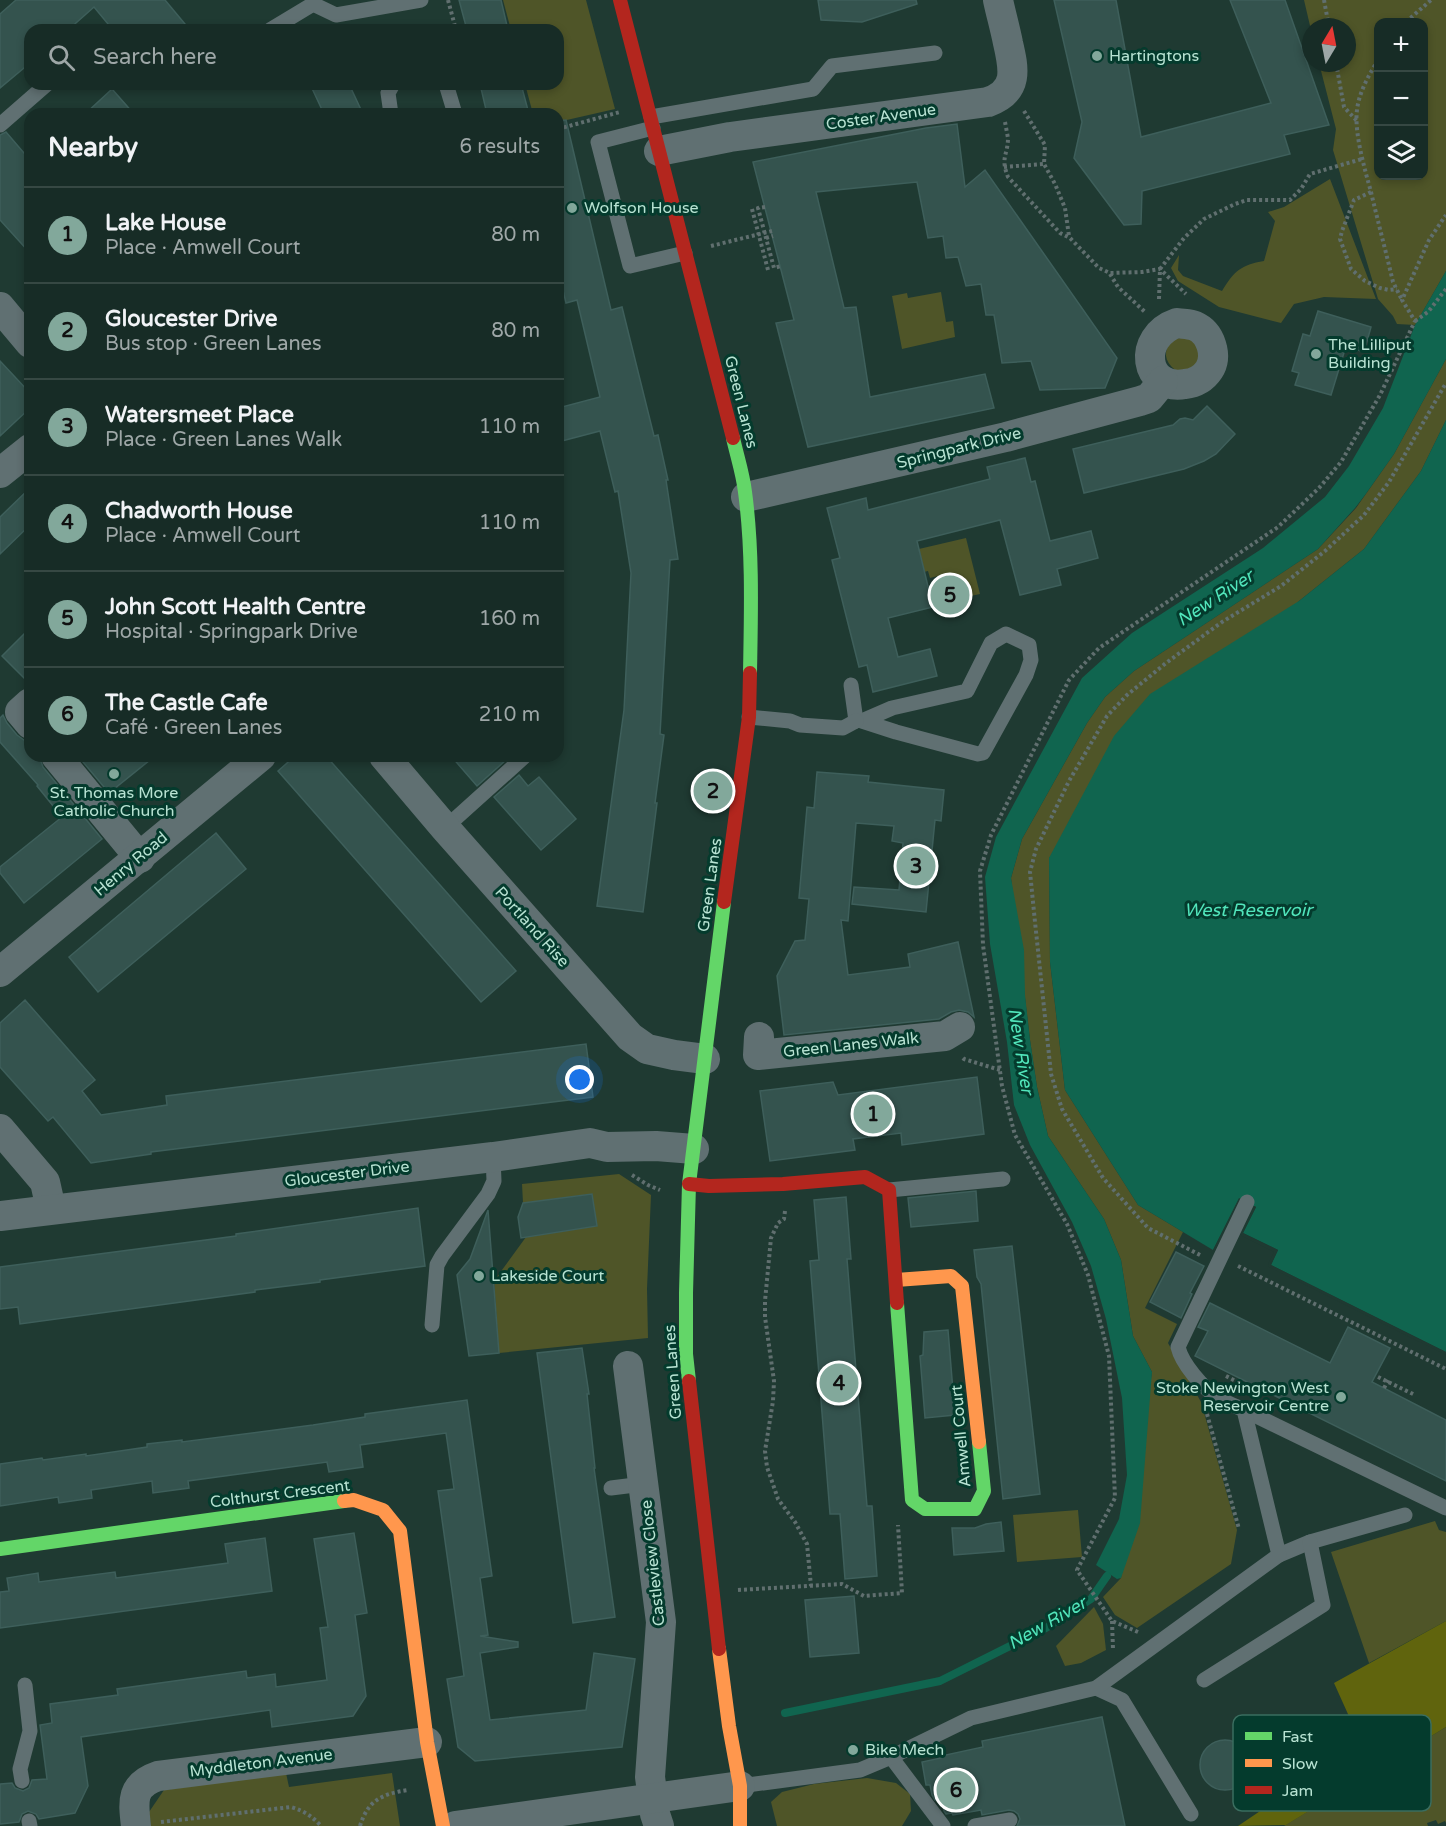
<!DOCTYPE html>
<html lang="en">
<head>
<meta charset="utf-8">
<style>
  :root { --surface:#172c26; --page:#20342e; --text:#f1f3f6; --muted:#9ea7a7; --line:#364843; --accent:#82a89b }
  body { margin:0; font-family:"Varela Round",sans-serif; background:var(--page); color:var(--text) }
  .controls { position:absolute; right:18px; top:18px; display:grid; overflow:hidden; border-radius:12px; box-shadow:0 3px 9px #0003 }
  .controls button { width:54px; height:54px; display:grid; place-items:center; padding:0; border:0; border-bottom:2px solid var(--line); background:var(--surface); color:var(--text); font:30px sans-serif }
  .compass { position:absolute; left:1302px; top:18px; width:54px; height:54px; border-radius:50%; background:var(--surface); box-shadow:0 3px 9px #0003; rotate:10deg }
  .you { position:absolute; left:580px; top:1080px; width:21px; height:21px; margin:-15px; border:4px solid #fff; border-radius:50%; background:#1a73e8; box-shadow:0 0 0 9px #1a73e833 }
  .badge { display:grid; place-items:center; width:39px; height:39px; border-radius:50%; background:var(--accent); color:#111; font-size:20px; font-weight:700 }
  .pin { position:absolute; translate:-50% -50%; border:3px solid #fff; box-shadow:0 2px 6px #0006 }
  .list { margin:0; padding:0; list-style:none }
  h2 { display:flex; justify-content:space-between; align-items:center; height:78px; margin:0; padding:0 24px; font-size:26px }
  h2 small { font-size:20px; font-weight:400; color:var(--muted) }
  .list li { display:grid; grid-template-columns:39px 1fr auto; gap:18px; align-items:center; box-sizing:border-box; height:96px; padding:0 24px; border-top:2px solid var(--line) }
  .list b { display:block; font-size:22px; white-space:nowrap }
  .list p { margin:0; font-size:20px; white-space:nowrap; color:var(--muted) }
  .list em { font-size:20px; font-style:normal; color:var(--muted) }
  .icon { flex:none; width:33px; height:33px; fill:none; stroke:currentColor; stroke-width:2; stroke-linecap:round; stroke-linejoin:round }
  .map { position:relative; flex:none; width:1446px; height:1826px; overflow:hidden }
  .search { position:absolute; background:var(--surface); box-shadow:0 3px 9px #0003; left:24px; top:24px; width:540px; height:66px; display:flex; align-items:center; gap:15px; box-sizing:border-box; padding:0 21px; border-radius:18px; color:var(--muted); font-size:22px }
  .panel { position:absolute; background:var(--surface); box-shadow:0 3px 9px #0003; left:24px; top:108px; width:540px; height:654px; border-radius:18px }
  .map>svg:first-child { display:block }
  .green { fill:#4f5528; fill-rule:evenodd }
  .forest { fill:#60640d }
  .water { fill:#10654f }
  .pier { fill:#1f3a32 }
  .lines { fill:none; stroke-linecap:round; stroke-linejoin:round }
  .stream { stroke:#10654f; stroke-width:8 }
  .building { fill:#34534e; stroke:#3e5f5b; stroke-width:1.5 }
  .path { stroke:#606f6f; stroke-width:4; stroke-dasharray:3 3; stroke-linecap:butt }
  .lane { stroke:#607072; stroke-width:15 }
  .street { stroke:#607072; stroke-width:30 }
  .fast { stroke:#63d668; stroke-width:14 }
  .slow { stroke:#ff974d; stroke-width:14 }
  .jam { stroke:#b3261e; stroke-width:14 }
  .poi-dot { fill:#82a89b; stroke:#043b2d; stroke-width:2 }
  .labels { text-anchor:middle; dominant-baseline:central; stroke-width:6; stroke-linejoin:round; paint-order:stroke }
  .poi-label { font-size:16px; fill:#b8e3d3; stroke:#043b2d; text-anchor:start }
  .street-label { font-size:16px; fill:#b8e3d3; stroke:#043b2d }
  .water-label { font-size:18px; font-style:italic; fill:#51e5bb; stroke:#043b2d }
  .key { fill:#043b2d; stroke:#3a6d5f; stroke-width:1.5 }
  .key-label { font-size:16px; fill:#b8e3d3 }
</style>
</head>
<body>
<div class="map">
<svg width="1446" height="1826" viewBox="0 0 1446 1826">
  <rect width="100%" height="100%" fill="#1f3a32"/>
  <g class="green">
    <path d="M503,0H586L615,109L558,122V114H533L525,84H558V30H511Z"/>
    <path d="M1304,0H1446V271L1415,325L1397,324L1393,316L1378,299L1333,150L1336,129L1319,63H1347V27H1311V30ZM1378,22H1424V176H1378Z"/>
    <path d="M1330,179L1376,299L1324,297L1294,304L1281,323L1219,307L1178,281L1171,268L1179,255L1178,270L1183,276L1222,291C1234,271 1241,265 1264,261L1275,221L1268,212L1284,207Z"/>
    <path d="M941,292L946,322L953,321L955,337L902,349L892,296L907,293L908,298Z"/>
    <path d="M1190,337L1202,353L1193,370H1175C1164,361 1163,351 1172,339Z"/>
    <path d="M1446,359V420L1421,471L1364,549L1299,601L1049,858L1050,962L1065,1090L1138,1205L1183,1232L1145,1308L1177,1324L1168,1343L1201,1402L1237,1530L1231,1564L1137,1628L1115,1615L1103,1597L1121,1578L1152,1372L1133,1336L1121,1260L1104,1219L1048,1136L1037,1087L1030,1040L1011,878L1022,839L1087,723L1105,697L1134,671L1318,549L1356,508L1394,454Z"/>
    <path d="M966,538L980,594L952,600L946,574L930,578L928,571L882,582L876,559Z"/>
    <path d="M619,1174L651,1195L647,1289L648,1338L499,1353L494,1281L526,1237L597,1226L592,1194L523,1203L522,1184Z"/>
    <path d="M1078,1510L1082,1557L1017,1562L1013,1515Z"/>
    <path d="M1435,1521L1439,1530L1446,1532V1621L1369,1663L1331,1552Z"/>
    <path d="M1094,1607L1103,1624L1106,1650L1081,1663L1065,1666L1056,1646Z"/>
    <path d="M1446,1727V1823L1445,1821L1438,1824L1436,1820L1427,1823L1428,1826H1284Z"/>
    <path d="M286,1773L289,1787L392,1773L400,1826H151L149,1812L164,1790Z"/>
    <path d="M867,1778L896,1783L910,1794L911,1811L902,1826H777L771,1802L782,1792L814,1784Z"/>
  </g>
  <path class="forest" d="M1446,1621V1727L1286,1825L1238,1826L1361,1743L1334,1683Z"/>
  <g class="water">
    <path d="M1446,271V359L1394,454L1365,495L1355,508L1318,549L1134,671L1105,697L1087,723L1022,839L1011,878L1024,950L1025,995L1030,1040L1037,1087L1048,1136L1104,1219L1121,1260L1133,1336L1152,1372L1140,1523L1121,1578L1117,1579L1096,1565L1119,1519L1127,1475L1122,1398L1106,1319L1091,1266L1072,1222L1030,1145L1014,1105L1007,1042L990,944L985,877L996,837L1082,678L1132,633L1263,548L1325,497L1349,466L1383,408L1415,325Z"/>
    <path d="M1446,420V1352L1271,1265L1278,1250L1243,1233L1256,1207L1239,1199L1213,1250L1138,1205L1065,1090L1050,962L1049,858L1114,736L1150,694L1299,601L1364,549L1421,471Z"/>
  </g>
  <path class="pier" d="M1239,1198L1256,1207L1243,1233L1278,1250L1271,1265L1446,1352V1355L1269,1267L1268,1264L1274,1252L1242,1236L1240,1232L1216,1251L1213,1250Z"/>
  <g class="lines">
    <path class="stream" d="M785,1713L940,1681L1046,1628L1091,1599L1107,1576"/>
  </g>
  <g class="building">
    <path d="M16,0H165L190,30H113L94,7L68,30H30V63L0,88V14Z"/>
    <path d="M459,0H501L508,30H467Z"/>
    <path d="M818,0H916L917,4L862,22L821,20Z"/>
    <path d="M1054,0H1116L1141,137L1271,103L1230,0H1285L1329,125L1284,135L1290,154L1142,191L1141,224L1124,225L1074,158L1082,122Z"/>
    <path d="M310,84H349L363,114H324Z"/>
    <path d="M480,84H521L529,114H487Z"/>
    <path d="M112,89L134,114H85Z"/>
    <path d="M566,120L611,310L622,307L654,436L658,435L668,480H666L678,559L670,560L660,734L664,735L655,803H657L643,912L597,906L624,710L631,573L618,491L615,492L600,431L558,442V408L600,397L577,300L566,303L558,269V121Z"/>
    <path d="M957,124L965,187L985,170L1117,358L1105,388L1040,390L1031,361L1002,363L994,315H986L981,284L966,286L958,257L946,258L943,236L928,238L917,182L816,192L844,308L856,307L870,397L985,374L994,408L808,447L776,323L794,320L753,162L926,128Z"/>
    <path d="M6,132L30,160V253L0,220V135Z"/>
    <path d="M1318,311L1371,327L1364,352L1346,346L1331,395L1295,385L1299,373L1292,371L1303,334L1310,336Z"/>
    <path d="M0,361L30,393V408L0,436Z"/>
    <path d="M1207,406L1235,434L1216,454L1204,461L1184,469L1084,493L1073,449L1173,425L1180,419L1185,418L1193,420Z"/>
    <path d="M1025,458L1031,482L1035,481L1050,541L1091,531L1098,558L1057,569L1061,585L1020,595L1000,520L917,541L933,607L888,618L898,657L930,649L937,676L873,692L867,665L859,667L832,560L840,558L827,508L866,498L868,510L990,479L987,467Z"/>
    <path d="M30,488V525L0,554V517Z"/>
    <path d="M30,628V684L2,656Z"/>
    <path d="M3,715L7,723L17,735L24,740L30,741V756H39L43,767L102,839L24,903L0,873V867L62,817L37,786L38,785L0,742V718Z"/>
    <path d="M78,756H155L109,793Z"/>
    <path d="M295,756H326L516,971L481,1002L278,771Z"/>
    <path d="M451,756H503L506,760L477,786Z"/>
    <path d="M817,772L869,776L868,782L944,790L941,821L935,820L926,912L852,904L854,887L899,890L903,843L892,841L894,826L856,823L848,921L841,920L848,975L910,967L908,954L958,942L974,1017L968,1012L959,1010L951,1012L939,1019L784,1035L777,976L795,941L805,940L809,899L799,898L807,807L814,808Z"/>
    <path d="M519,775L528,786L539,777L576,819L541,850L494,797Z"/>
    <path d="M216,833L246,869L98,992L69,957Z"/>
    <path d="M25,1000L95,1080L82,1091L101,1115L167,1105L166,1096L586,1044L593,1097L151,1152V1154L91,1163L53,1117L48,1121L0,1067V1023Z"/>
    <path d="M977,1077L984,1134L902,1145L901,1133L853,1139L855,1150L770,1161L760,1091L833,1082L838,1095Z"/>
    <path d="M976,1191L978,1221L911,1227L908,1198Z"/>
    <path d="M592,1194L597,1226L521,1238L518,1217L523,1203Z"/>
    <path d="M846,1197L851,1259H847L867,1506H872L877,1576L845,1579L840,1514H830L810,1261L819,1260L814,1200Z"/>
    <path d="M418,1208L425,1266L320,1280V1282L255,1290V1292L20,1324L18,1307L0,1309V1267L236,1236V1234Z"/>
    <path d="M488,1210L499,1353L469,1356L457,1275L470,1259Z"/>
    <path d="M1012,1246L1040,1494L1003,1499L981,1284L977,1277L974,1250Z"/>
    <path d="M1176,1252L1204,1266L1190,1293L1192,1294L1181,1318L1150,1302Z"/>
    <path d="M1210,1303L1330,1363L1348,1327L1390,1348L1372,1382L1446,1420V1481L1195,1356L1208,1331L1198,1327Z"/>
    <path d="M948,1330L955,1415L925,1418L920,1356L923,1355L924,1332Z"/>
    <path d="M582,1348L589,1394H587L595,1468H594L615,1617L573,1623L537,1353Z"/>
    <path d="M467,1400L492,1576L480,1578L488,1635L480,1636L518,1642V1647L480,1653L490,1720L586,1710L594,1653L635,1659L622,1747L475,1761L458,1747L447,1679L464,1676L438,1491L454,1489L446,1433L360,1445L363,1467L329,1472L327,1462L188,1481L189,1488L153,1493L152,1481L91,1490L92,1498L59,1503L58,1497L0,1506V1464L42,1458L43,1460L86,1454V1456L147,1447V1444L182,1440V1442L313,1425L365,1417V1414Z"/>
    <path d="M1001,1522L1004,1551L954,1555L952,1528H975L986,1524Z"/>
    <path d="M354,1533L367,1613L355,1615L366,1696L353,1716L272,1727L270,1710L81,1737L88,1786L75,1813L39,1819L36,1814L28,1811L22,1814L19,1822L0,1824V1784L12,1783L15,1788L23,1791L29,1788L32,1780L47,1779L40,1725L52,1723L50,1704L118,1695L117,1689L246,1671L247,1678L275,1674L276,1687L327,1680L320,1628L328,1627L314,1539Z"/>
    <path d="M265,1538L272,1591L0,1628V1592L9,1591L7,1578L38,1573L39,1582L115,1572L116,1578L228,1563L225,1544Z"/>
    <path d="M854,1596L859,1653L810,1657L805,1600Z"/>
    <path d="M1102,1717L1125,1826H1017L1020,1819L1018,1814L1014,1811L1009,1810L982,1815L981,1810L953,1815L952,1813L946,1814L944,1811L941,1798L935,1800L932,1795L930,1785H926L922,1762L941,1758V1756L983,1747L982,1741Z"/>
    <circle cx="1225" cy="1765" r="25"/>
  </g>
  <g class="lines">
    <g class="path">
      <path d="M448,0L456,30"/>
      <path d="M1324,0L1329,27"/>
      <path d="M1406,22L1431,0"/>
      <path d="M1378,60C1369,75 1359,92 1357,110C1354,133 1365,170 1371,192C1378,222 1386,252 1393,282L1402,300"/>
      <path d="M1336,63L1344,107L1357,121"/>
      <path d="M1024,111L1045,145L1044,164L1055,184L1065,208L1069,236"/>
      <path d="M1005,122C1006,127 1007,133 1008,138C1008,155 1000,157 1008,177L1060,233L1070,238L1099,268L1110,273L1142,272L1160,269L1186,294"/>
      <path d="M558,129L620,112"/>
      <path d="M1004,167L1044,164"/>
      <path d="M1371,192L1354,200L1342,231L1340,239L1351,269L1365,281L1380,288L1389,290L1397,289"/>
      <path d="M765,207L758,208L774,268L781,266"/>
      <path d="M752,209L768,270"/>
      <path d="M766,238L773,236"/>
      <path d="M711,246L772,231"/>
      <path d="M1110,274L1118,287L1145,312"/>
      <path d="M1159,299L1160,269L1184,238L1204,219L1235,204L1247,200H1290L1301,189L1310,174L1362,159"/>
      <path d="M1415,321L1428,312L1446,289"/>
      <path d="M963,1058L964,1059L1000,1070"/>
      <path d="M632,1175L648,1185L660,1190"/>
      <path d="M785,1211L784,1219L778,1223L771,1238L765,1301V1317L774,1381L773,1401L765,1451L767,1467L778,1499L795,1522L807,1544L811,1586"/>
      <path d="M1200,1255L1148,1228L1103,1178L1062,1109L1051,1074L1035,922L1030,872L1036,849L1069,781L1107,716L1127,695L1166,663L1222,622L1281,586L1325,551L1364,515L1389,482L1446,383"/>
      <path d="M1238,1266L1446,1369"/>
      <path d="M1226,1376L1249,1388"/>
      <path d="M1378,1377L1415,1395"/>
      <path d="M1384,1388L1389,1379"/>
      <path d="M1207,1414L1239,1529"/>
      <path d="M738,1590L842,1584L864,1596L902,1593L898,1525"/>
      <path d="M1112,1621L1113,1649"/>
      <path d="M1138,1632L1112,1621L1077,1570L1115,1498L1109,1356L1088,1275L1067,1224L1015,1135L1002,1086L983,945L980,871L991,835L1069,680L1099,648L1278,527L1319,488L1341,462L1380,395L1415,321L1402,300L1429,240L1446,215"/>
      <path d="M161,1822L291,1807C304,1811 312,1816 321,1826"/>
      <path d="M360,1826C368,1800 382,1794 408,1790"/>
    </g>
    <g class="lane">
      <path d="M270,30L313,4L336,15L421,0"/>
      <path d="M446,84L455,114"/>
      <path d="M391,114L388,93L393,84"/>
      <path d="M651,117L813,89L832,66L935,53"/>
      <path d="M0,125L47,84"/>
      <path d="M653,128L598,142L630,266L685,253"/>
      <path d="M1006,634L1029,645L1031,660L1026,675L983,753L978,754L896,732L862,721L892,708L967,691L991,643Z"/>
      <path d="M851,685L856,721"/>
      <path d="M749,717L790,721L800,725L843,728L856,721"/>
      <path d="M445,828L525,756"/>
      <path d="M889,1190L1003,1179"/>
      <path d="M432,1325L437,1265L442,1256L488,1194L494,1181L493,1157"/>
      <path d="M1244,1410L1446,1508"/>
      <path d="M611,1488L643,1484"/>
      <path d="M1279,1555L1310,1542L1405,1515"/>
      <path d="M1204,1680L1323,1605L1310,1542"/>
      <path d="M1096,1688L1122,1700L1191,1814"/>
      <path d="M891,1757L943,1826"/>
      <path d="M22,1781L20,1769L30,1731L25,1685"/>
      <path d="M740,1786L860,1770L891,1757L971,1718L1096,1688L1279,1555L1244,1410C1235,1406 1225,1402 1217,1397C1203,1388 1182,1364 1178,1347L1247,1202"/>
      <path d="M29,1821L30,1826"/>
      <path d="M975,1826L1010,1820"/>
    </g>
    <g class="street">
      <path d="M659,151L730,137L988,102C1019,91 1014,69 1008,43C1005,28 1001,14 998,0"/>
      <path d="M0,307L30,343"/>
      <path d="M1177,323C1183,324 1190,324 1195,326C1211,333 1218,356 1209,370C1203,379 1195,383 1185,384C1144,391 1136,337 1177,323Z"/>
      <path d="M0,473L30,449"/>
      <path d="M746,497L1006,437L1140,401L1149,398L1163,381"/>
      <path d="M30,703L20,712L30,724"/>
      <path d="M56,756L140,858"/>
      <path d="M384,756L445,828L630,1037L647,1049L674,1055L705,1059"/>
      <path d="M0,972L261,756"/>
      <path d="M759,1037L758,1055L945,1036L960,1027"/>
      <path d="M0,1129L45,1182L51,1209"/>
      <path d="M0,1216L493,1157L590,1143L607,1147L656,1146L694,1149"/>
      <path d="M628,1366L661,1622L650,1777L655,1814L659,1826"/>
      <path d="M136,1826C133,1801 131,1785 158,1776L427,1742"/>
      <path d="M455,1826L740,1786"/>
    </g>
    <g class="fast">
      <path d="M733,438C737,456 743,474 745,492C753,551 751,614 750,673"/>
      <path d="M897,1303L912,1500L925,1509H975L984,1491L979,1442"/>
      <path d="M689,1381L686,1354V1293L689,1184L724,902"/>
      <path d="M0,1549L344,1501"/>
    </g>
    <g class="slow">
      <path d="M896,1280L951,1276L962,1286L979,1442"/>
      <path d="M344,1501L354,1500L383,1510L400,1531L427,1742L443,1826"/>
      <path d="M719,1649L729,1726L740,1786V1826"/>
    </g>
    <g class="jam">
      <path d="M620,0L733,438"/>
      <path d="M724,902L749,717L750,673"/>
      <path d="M689,1184L709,1186L783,1184L865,1177L889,1190L897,1303"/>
      <path d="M689,1381L719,1649"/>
    </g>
  </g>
  <g class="poi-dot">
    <circle cx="1097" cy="56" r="6"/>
    <circle cx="572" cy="208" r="6"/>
    <circle cx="1316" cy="354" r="6"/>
    <circle cx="114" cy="774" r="6"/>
    <circle cx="479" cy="1276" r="6"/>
    <circle cx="1341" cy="1397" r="6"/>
    <circle cx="853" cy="1750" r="6"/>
  </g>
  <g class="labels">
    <g class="poi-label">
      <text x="1109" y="56">Hartingtons</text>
      <text x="584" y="208">Wolfson House</text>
      <text x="1328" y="345">The Lilliput<tspan x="1328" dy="18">Building</tspan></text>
      <text x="114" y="793" text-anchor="middle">St. Thomas More<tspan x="114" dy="18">Catholic Church</tspan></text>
      <text x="491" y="1276">Lakeside Court</text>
      <text x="1329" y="1388" text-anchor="end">Stoke Newington West<tspan x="1329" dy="18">Reservoir Centre</tspan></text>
      <text x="865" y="1750">Bike Mech</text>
    </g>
    <g class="street-label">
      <text transform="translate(881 117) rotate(-8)">Coster Avenue</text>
      <text transform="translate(741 402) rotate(76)">Green Lanes</text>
      <text transform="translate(959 448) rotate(-14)">Springpark Drive</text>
      <text transform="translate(131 864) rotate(-40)">Henry Road</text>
      <text transform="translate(710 885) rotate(-82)">Green Lanes</text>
      <text transform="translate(532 927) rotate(48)">Portland Rise</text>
      <text transform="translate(851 1045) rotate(-6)">Green Lanes Walk</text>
      <text transform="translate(347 1174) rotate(-7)">Gloucester Drive</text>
      <text transform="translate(673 1372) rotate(-94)">Green Lanes</text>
      <text transform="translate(961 1436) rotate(-95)">Amwell Court</text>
      <text transform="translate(280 1494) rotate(-7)">Colthurst Crescent</text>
      <text transform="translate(653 1563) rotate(-96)">Castleview Close</text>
      <text transform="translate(261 1763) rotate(-7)">Myddleton Avenue</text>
    </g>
    <g class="water-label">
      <text transform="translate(1215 598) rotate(-33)">New River</text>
      <text x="1248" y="910">West Reservoir</text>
      <text transform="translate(1021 1051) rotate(81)">New River</text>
      <text transform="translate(1047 1623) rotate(-30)">New River</text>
    </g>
  </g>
  <rect x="1233" y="1715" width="198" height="96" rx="9" class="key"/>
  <rect x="1245" y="1732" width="27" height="8" fill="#63d668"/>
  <rect x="1245" y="1759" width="27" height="8" fill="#ff974d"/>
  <rect x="1245" y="1786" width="27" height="8" fill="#b3261e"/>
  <g class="key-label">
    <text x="1282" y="1742">Fast</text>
    <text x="1282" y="1769">Slow</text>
    <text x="1282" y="1796">Jam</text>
  </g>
</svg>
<div class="controls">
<button>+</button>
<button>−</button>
<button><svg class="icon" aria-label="layers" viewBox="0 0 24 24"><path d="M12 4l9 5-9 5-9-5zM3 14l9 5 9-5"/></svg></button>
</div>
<svg class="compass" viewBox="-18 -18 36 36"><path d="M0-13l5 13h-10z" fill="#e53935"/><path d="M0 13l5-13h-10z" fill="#9ea7a7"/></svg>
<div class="you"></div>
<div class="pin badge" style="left:873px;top:1114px">1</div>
<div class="pin badge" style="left:713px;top:791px">2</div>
<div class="pin badge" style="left:916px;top:866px">3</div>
<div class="pin badge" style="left:839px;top:1383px">4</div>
<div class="pin badge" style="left:950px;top:595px">5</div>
<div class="pin badge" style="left:956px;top:1790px">6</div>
<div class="search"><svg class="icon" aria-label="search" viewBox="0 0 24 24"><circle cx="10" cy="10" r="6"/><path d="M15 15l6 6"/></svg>Search here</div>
<section class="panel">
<h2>Nearby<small>6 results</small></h2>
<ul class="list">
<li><span class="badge">1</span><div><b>Lake House</b><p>Place · Amwell Court</p></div><em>80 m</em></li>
<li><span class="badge">2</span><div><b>Gloucester Drive</b><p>Bus stop · Green Lanes</p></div><em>80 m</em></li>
<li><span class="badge">3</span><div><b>Watersmeet Place</b><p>Place · Green Lanes Walk</p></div><em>110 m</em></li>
<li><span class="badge">4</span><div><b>Chadworth House</b><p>Place · Amwell Court</p></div><em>110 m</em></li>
<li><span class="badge">5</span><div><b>John Scott Health Centre</b><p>Hospital · Springpark Drive</p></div><em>160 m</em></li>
<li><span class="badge">6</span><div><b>The Castle Cafe</b><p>Café · Green Lanes</p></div><em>210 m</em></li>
</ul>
</section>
</div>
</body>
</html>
